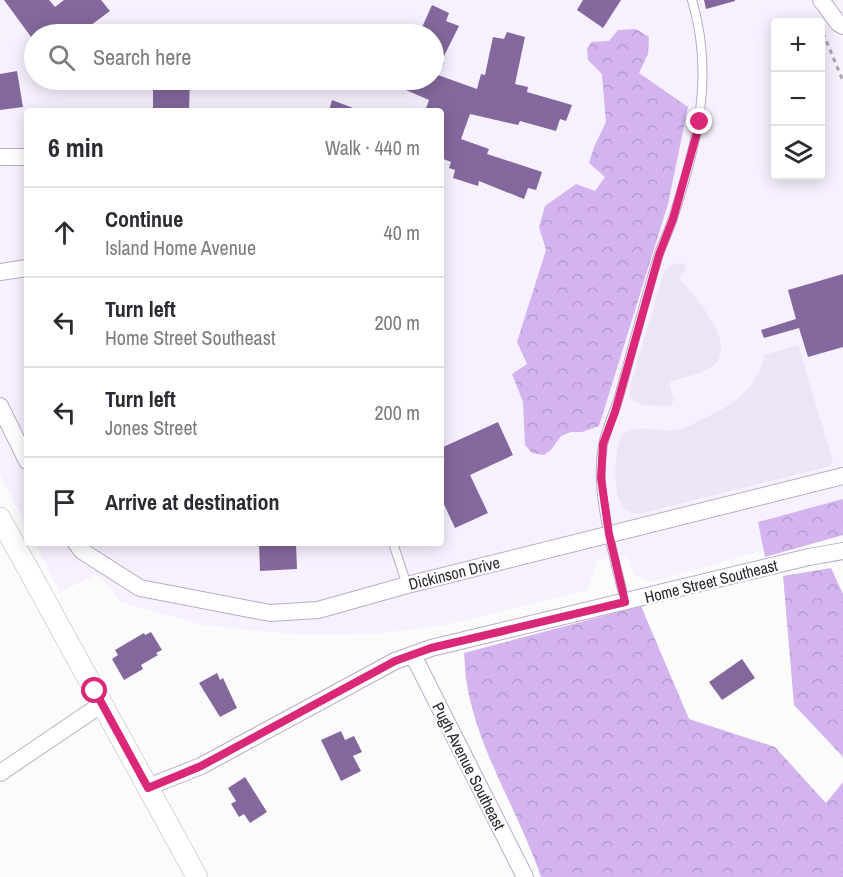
<!DOCTYPE html>
<html lang="en">
<head>
<meta charset="utf-8">
<style>
  :root { --surface:#fff; --page:#f7f7f7; --text:#2b2b33; --muted:#7c7c81; --line:#e1e1e2 }
  body { margin:0; font-family:"Archivo Narrow",sans-serif; background:var(--page); color:var(--text) }
  .controls { position:absolute; right:18px; top:18px; display:grid; overflow:hidden; border-radius:6px; box-shadow:0 3px 15px #0003 }
  .controls button { width:54px; height:54px; display:grid; place-items:center; padding:0; border:0; border-bottom:2px solid var(--line); background:var(--surface); color:var(--text); font:30px sans-serif }
  .stop { position:absolute; width:18px; height:18px; margin:-14px; border:4px solid #db2777; border-radius:50%; background:#fff }
  .stop.end { background:#db2777; border-color:#fff; box-shadow:0 2px 6px #0008 }
  .list { margin:0; padding:0; list-style:none }
  h2 { display:flex; justify-content:space-between; align-items:center; height:78px; margin:0; padding:0 24px; font-size:26px }
  h2 small { font-size:20px; font-weight:400; color:var(--muted) }
  .list li { display:grid; grid-template-columns:39px 1fr auto; gap:18px; align-items:center; box-sizing:border-box; height:90px; padding:0 24px; border-top:2px solid var(--line) }
  .list b { display:block; font-size:22px; white-space:nowrap }
  .list p { margin:0; font-size:20px; white-space:nowrap; color:var(--muted) }
  .list em { font-size:20px; font-style:normal; color:var(--muted) }
  .icon { flex:none; width:33px; height:33px; fill:none; stroke:currentColor; stroke-width:2; stroke-linecap:round; stroke-linejoin:round }
  .map { position:relative; flex:none; width:843px; height:877px; overflow:hidden }
  .search { position:absolute; background:var(--surface); box-shadow:0 3px 15px #0003; left:24px; top:24px; width:420px; height:66px; display:flex; align-items:center; gap:15px; box-sizing:border-box; padding:0 21px; border-radius:33px; color:var(--muted); font-size:22px }
  .panel { position:absolute; background:var(--surface); box-shadow:0 3px 15px #0003; left:24px; top:108px; width:420px; height:438px; border-radius:6px }
  .map>svg:first-child { display:block }
  .built { fill:#f7f0fe; fill-rule:evenodd }
  .green { fill:#eee4f8 }
  .forest { fill:url(#forest-crowns) }
  .building { fill:#84689d }
  .lines { fill:none; stroke-linecap:round; stroke-linejoin:round }
  .service-casing { stroke:#b9abc7; stroke-width:10 }
  .minor-casing { stroke:#b9abc7; stroke-width:18 }
  .tertiary-casing { stroke:#b9abc7; stroke-width:22 }
  .path { stroke:#a9a6ab; stroke-width:3; stroke-dasharray:4.5 4.5; stroke-linecap:butt }
  .service { stroke:#fff; stroke-width:8 }
  .minor { stroke:#fff; stroke-width:16 }
  .tertiary { stroke:#fff; stroke-width:21 }
  .route { stroke:#db2777; stroke-width:8 }
  .labels { text-anchor:middle; dominant-baseline:central; stroke-width:4.5; stroke-linejoin:round; paint-order:stroke }
  .street-label { font-size:16px; fill:#2d2732; stroke:#fff }
</style>
</head>
<body>
<div class="map">
<svg width="843" height="877" viewBox="0 0 843 877">
  <defs>
    <pattern id="forest-crowns" width="20" height="18" patternUnits="userSpaceOnUse" patternTransform="scale(1.5)"><rect width="20" height="18" fill="#d3b4ee"/><path d="M2 6a3 3 0 1 1 6 0M12 15a3 3 0 1 1 6 0" fill="none" stroke="#b59bcd"/></pattern>
  </defs>
  <rect width="100%" height="100%" fill="#fbfbfb"/>
  <path class="built" d="M0,0H843V527L652,582L634,575L628,557L597,560L588,590L445,625L375,634L300,635L203,625L121,602L98,574L60,592L35,543H441V111H27V527L0,475ZM776,22H820V176H776ZM34,34H434V80H34Z"/>
  <g class="green">
    <path d="M682,263L685,265L686,270L679,278C693,295 740,344 713,366C701,375 683,377 669,382L674,400L670,406L641,405L630,397V387L665,269L673,264Z"/>
    <path d="M798,345L833,462L831,466L639,514C632,513 626,512 622,505C612,491 614,447 623,433C637,424 657,432 673,430C684,429 693,424 703,419C732,405 759,389 764,355Z"/>
  </g>
  <g class="forest">
    <path d="M636,29L649,37L648,54L639,73L688,107L668,204L599,426L582,432H571L561,436L551,450L544,455L532,453L525,445L523,402L512,374L527,364L517,342L546,250L539,227L545,206L576,184L595,191L605,177L589,163L594,147L606,122L602,74L588,60L587,50L591,42L609,41L618,30Z"/>
    <path d="M843,499V535L765,557L758,522Z"/>
    <path d="M831,568L843,594V757L794,705L783,576Z"/>
    <path d="M641,606L689,719L775,747L826,803L843,782V877H541C519,812 479,753 467,685C465,675 465,663 464,653Z"/>
  </g>
  <g class="building">
    <path d="M4,0H49L55,7L64,0H101L110,11L79,34H34V41Z"/>
    <path d="M583,0H621L603,28L577,10Z"/>
    <path d="M704,0H735V1L706,9Z"/>
    <path d="M432,5L449,13L446,21L459,26L441,62L444,63L438,75L477,89L481,74L485,75L493,37L504,39L507,32L525,37L515,84L528,87L527,92L572,105L566,121L560,119L556,131L520,121L518,125L470,114L461,139L489,149L487,154L542,172L536,190L528,188L524,199L479,181L478,186L453,178L455,170L449,168L451,162L441,158V111H425L429,100L383,80H434V34H419Z"/>
    <path d="M17,71L23,107L0,110V74Z"/>
    <path d="M153,80H190L189,111H153Z"/>
    <path d="M332,100L361,111H329Z"/>
    <path d="M843,274V347L808,357L799,328L764,338L761,330L796,319L788,290Z"/>
    <path d="M498,422L513,455L470,475L488,513L455,528L441,498V448Z"/>
    <path d="M259,543H296L297,569L260,571Z"/>
    <path d="M151,632L162,650L156,653L158,655L141,665L143,669L124,680L112,659L118,655L115,650L144,633L145,635Z"/>
    <path d="M742,659L755,678L722,700L709,682Z"/>
    <path d="M217,673L220,680L223,678L237,708L220,717L199,683Z"/>
    <path d="M341,731L345,740L354,736L362,752L353,756L361,771L341,781L321,740Z"/>
    <path d="M245,777L267,812L250,823L244,814L239,817L231,804L236,801L228,788Z"/>
  </g>
  <g class="lines">
    <defs>
      <g id="service">
        <path d="M393,543L407,585"/>
        <path d="M625,602C614,554 594,494 603,445C606,429 614,413 619,397C632,350 644,303 658,257C662,244 669,231 673,218C697,144 715,77 692,0"/>
      </g>
      <g id="minor">
        <path d="M821,0L838,23L843,26"/>
        <path d="M0,157H27"/>
        <path d="M0,272L27,268"/>
        <path d="M0,406L27,461"/>
        <path d="M76,543L82,551L140,588L270,613L318,610L407,585L843,476"/>
        <path d="M413,655L525,877"/>
        <path d="M0,773L102,704"/>
        <path d="M148,787L201,766L395,661L431,648L809,557L843,551"/>
      </g>
      <path id="tertiary" d="M0,518L197,877"/>
    </defs>
    <use href="#service" class="service-casing"/>
    <use href="#minor" class="minor-casing"/>
    <use href="#tertiary" class="tertiary-casing"/>
    <path class="path" d="M823,33L843,81"/>
    <use href="#service" class="service"/>
    <use href="#minor" class="minor"/>
    <use href="#tertiary" class="tertiary"/>
  </g>
  <g class="lines">
    <path class="route" d="M95,691L148,788L201,766L395,661L431,648L625,602L609,534L601,478L603,444L615,412L659,255L673,219L700,122"/>
  </g>
  <g class="labels">
    <g class="street-label">
      <text transform="translate(454 573) rotate(-14)">Dickinson Drive</text>
      <text transform="translate(711 581) rotate(-14)">Home Street Southeast</text>
      <text transform="translate(469 766) rotate(63)">Pugh Avenue Southeast</text>
    </g>
  </g>
</svg>
<div class="controls">
<button>+</button>
<button>−</button>
<button><svg class="icon" aria-label="layers" viewBox="0 0 24 24"><path d="M12 4l9 5-9 5-9-5zM3 14l9 5 9-5"/></svg></button>
</div>
<div class="stop" style="left:95px;top:691px"></div>
<div class="stop end" style="left:700px;top:122px"></div>
<div class="search"><svg class="icon" aria-label="search" viewBox="0 0 24 24"><circle cx="10" cy="10" r="6"/><path d="M15 15l6 6"/></svg>Search here</div>
<section class="panel">
<h2>6 min<small>Walk · 440 m</small></h2>
<ul class="list">
<li><svg class="icon" aria-label="ahead" viewBox="0 0 24 24"><path d="M12 20V5M6 11l6-6 6 6"/></svg><div><b>Continue</b><p>Island Home Avenue</p></div><em>40 m</em></li>
<li><svg class="icon" aria-label="left" viewBox="0 0 24 24"><path d="M17 20v-9H6M10 6l-5 5 5 5"/></svg><div><b>Turn left</b><p>Home Street Southeast</p></div><em>200 m</em></li>
<li><svg class="icon" aria-label="left" viewBox="0 0 24 24"><path d="M17 20v-9H6M10 6l-5 5 5 5"/></svg><div><b>Turn left</b><p>Jones Street</p></div><em>200 m</em></li>
<li><svg class="icon" aria-label="arrive" viewBox="0 0 24 24"><path d="M6 21V4h12l-3 4 3 4H6"/></svg><div><b>Arrive at destination</b></div></li>
</ul>
</section>
</div>
</body>
</html>
